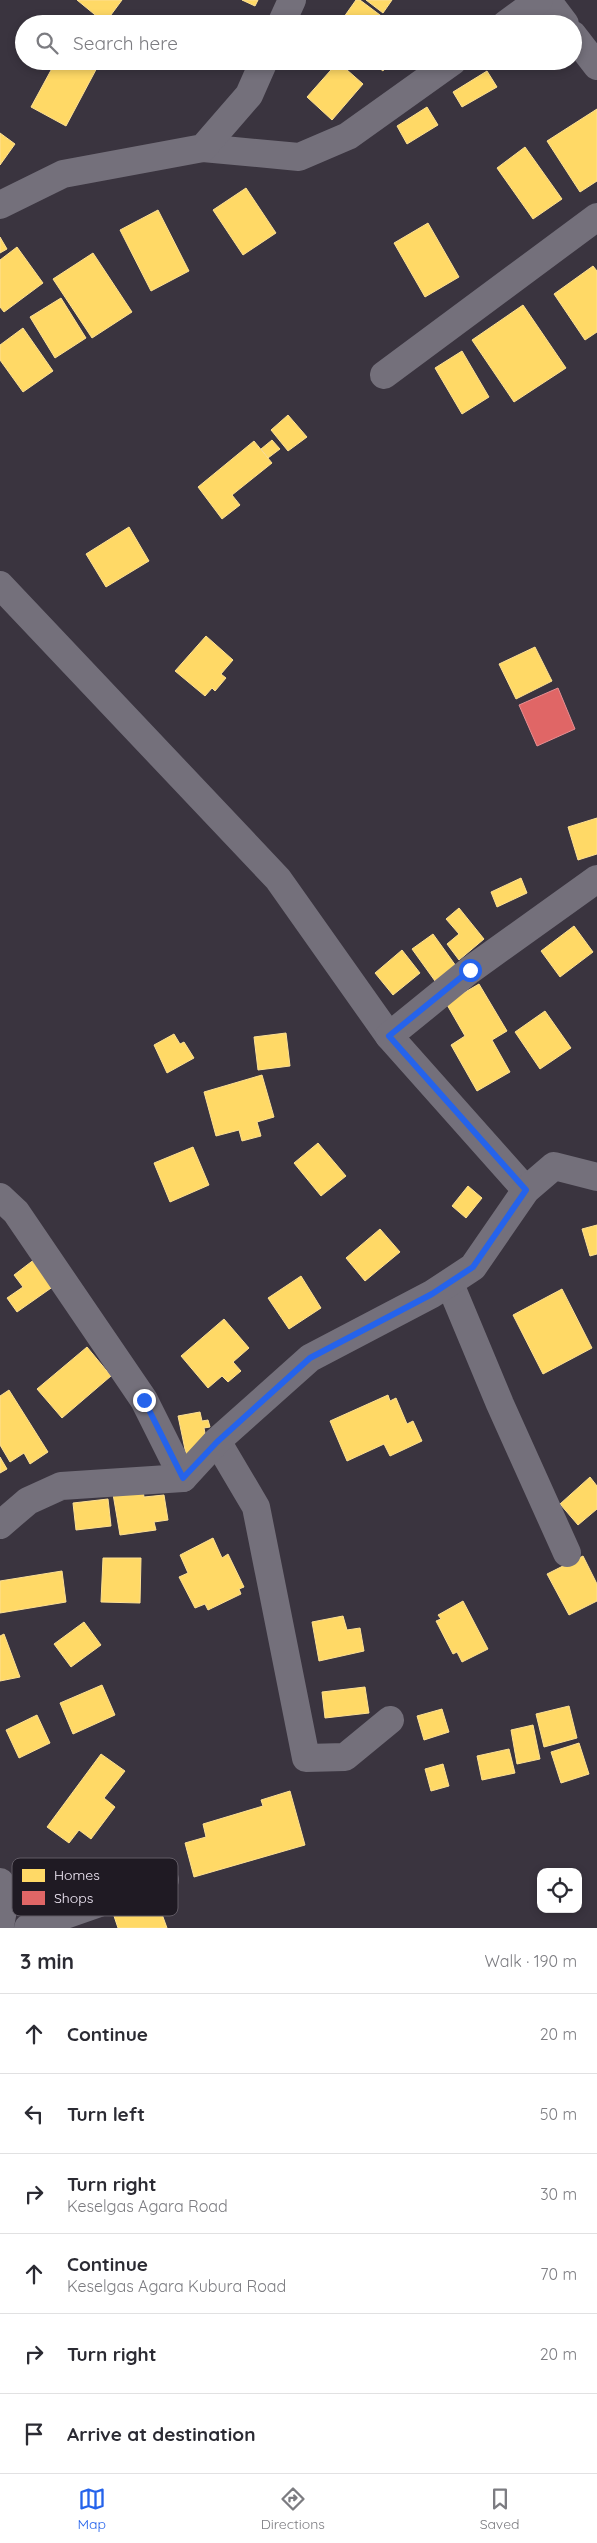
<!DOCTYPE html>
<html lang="en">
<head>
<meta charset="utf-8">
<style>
  :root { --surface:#fff; --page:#f7f7f7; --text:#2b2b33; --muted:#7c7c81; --line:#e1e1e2; --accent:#2563eb }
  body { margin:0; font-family:Quicksand,sans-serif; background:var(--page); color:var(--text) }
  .controls { position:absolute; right:15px; bottom:15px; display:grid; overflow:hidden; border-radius:10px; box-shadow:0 2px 8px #0003 }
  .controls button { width:45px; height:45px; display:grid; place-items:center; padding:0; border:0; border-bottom:1px solid var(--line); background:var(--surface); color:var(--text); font:25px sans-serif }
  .stop { position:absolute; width:15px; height:15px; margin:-11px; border:4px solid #2563eb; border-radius:50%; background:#fff }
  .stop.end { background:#2563eb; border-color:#fff; box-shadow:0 1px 5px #0008 }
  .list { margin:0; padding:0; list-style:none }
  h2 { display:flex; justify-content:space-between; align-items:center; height:65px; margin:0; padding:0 20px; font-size:21px }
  h2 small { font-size:16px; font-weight:400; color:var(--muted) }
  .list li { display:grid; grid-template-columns:32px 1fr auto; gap:15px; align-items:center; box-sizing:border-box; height:80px; padding:0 20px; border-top:1px solid var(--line) }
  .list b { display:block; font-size:19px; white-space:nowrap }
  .list p { margin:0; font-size:16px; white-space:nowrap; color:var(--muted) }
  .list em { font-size:16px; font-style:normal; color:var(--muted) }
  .icon { flex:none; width:28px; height:28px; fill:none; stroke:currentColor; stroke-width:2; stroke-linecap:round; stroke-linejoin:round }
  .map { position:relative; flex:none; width:597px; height:1928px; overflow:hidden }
  .search { position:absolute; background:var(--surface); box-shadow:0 2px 8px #0003; left:15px; right:15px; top:15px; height:55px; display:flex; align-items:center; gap:12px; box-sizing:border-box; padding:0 18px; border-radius:28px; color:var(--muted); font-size:19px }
  .sheet { height:545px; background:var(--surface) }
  nav { display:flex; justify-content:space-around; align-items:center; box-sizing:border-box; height:70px; border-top:1px solid var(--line); background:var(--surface); font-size:14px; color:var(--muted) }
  nav a { display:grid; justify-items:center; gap:2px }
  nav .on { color:var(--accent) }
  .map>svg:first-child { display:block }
  .homes { fill:#ffd966; stroke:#fde093 }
  .shops { fill:#e06666; stroke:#e78f93 }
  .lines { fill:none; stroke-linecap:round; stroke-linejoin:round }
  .street { stroke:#74707b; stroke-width:28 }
  .route { stroke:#2563eb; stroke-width:6 }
  .key { fill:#1f1a23; stroke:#605a64; stroke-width:1 }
  .key-label { font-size:14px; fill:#f7effd }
</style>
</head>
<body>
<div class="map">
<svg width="597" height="1928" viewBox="0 0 597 1928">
  <rect width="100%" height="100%" fill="#3a343f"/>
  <g class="homes">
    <path d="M77,0H122L105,23Z"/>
    <path d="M242,0H258L255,6Z"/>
    <path d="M356,0H360L392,24H339Z"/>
    <path d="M366,0H392L383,13Z"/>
    <path d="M56,61H94L99,64L66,126L31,107Z"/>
    <path d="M370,61H389L383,71Z"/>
    <path d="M338,62L363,84L332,120L307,97Z"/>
    <path d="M487,71L497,87L462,107L453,92Z"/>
    <path d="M427,107L438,125L407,144L397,126Z"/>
    <path d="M597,109V181L580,192L547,141Z"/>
    <path d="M0,133L15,144L0,165Z"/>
    <path d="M525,147L562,199L533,219L497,168Z"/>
    <path d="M246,188L276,233L243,255L213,210Z"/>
    <path d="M158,210L189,271L151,291L120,230Z"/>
    <path d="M428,223L459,277L425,297L394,243Z"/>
    <path d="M0,237L7,249L0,253Z"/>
    <path d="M17,247L43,283L4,312L0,307V260Z"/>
    <path d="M93,253L132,312L92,338L53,279Z"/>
    <path d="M593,266L597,271V332L585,340L554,294Z"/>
    <path d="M61,298L86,338L55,358L30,317Z"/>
    <path d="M523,305L566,368L514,402L472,340Z"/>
    <path d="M23,328L53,371L23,392L0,360V345Z"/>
    <path d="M462,351L489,397L462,414L435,368Z"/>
    <path d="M288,415L307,437L288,451L271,430Z"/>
    <path d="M272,440L280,449L268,458L261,449Z"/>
    <path d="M254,441L272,463L232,495L240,505L222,519L198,487Z"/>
    <path d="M129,527L149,561L106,587L86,554Z"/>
    <path d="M206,636L233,660L221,674L226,678L215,691L212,688L205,696L175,671Z"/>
    <path d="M535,647L552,681L516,699L499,664Z"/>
    <path d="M597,818V854L578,860L568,827Z"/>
    <path d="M521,878L527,893L497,907L491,892Z"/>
    <path d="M459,908L484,939L459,960L447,944L459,934L446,919Z"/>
    <path d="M574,926L593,952L560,977L541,951Z"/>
    <path d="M433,934L456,966L435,981L412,949Z"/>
    <path d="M402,950L420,973L393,995L375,973Z"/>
    <path d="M479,984L507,1031L492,1040L510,1072L477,1091L451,1045L465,1036L446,1003Z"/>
    <path d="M545,1011L571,1048L540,1069L515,1032Z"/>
    <path d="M286,1033L290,1066L258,1070L254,1037Z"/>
    <path d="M174,1034L180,1044L184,1042L194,1058L167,1073L154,1045Z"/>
    <path d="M262,1075L274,1117L257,1122L261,1136L242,1141L239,1130L216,1136L204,1092Z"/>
    <path d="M318,1143L346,1176L321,1196L294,1163Z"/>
    <path d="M193,1147L209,1185L170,1202L154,1163Z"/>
    <path d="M468,1186L482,1198L466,1218L452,1206Z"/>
    <path d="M597,1225V1254L590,1256L582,1229Z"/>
    <path d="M380,1229L400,1252L365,1281L346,1258Z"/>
    <path d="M35,1259L54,1286L17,1312L7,1298L23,1287L14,1275Z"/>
    <path d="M301,1276L321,1308L289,1329L268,1298Z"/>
    <path d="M562,1289L592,1348L543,1374L513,1315Z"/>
    <path d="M224,1319L249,1348L233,1362L241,1371L228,1382L222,1376L208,1388L181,1356Z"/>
    <path d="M87,1347L111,1376L62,1418L37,1389Z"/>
    <path d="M9,1390L48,1452L30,1464L24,1453L10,1462L0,1445V1396Z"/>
    <path d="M388,1395L390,1401L396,1398L407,1424L413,1421L422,1441L390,1456L384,1444L347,1461L330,1421Z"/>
    <path d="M200,1412L202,1421L208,1420L210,1427L204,1428L206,1438L204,1451L186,1454L178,1416Z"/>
    <path d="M0,1457L7,1469L0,1473Z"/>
    <path d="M590,1477L597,1486V1509L578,1525L560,1504Z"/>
    <path d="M143,1490L144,1497L164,1495L168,1520L154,1522L156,1530L120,1535L113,1494Z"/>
    <path d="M108,1499L111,1526L76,1530L73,1503Z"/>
    <path d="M213,1538L222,1558L228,1554L244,1587L239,1589L241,1594L208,1610L205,1604L195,1608L179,1577L188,1573L180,1555Z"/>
    <path d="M583,1556L597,1584V1601L569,1615L547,1574Z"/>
    <path d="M103,1558H141L140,1603L101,1602Z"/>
    <path d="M62,1571L66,1602L0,1613V1581Z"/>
    <path d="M463,1601L488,1649L462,1662L457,1652L453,1654L436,1621L441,1619L438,1615Z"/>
    <path d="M343,1616L347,1630L360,1628L364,1651L319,1661L312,1622Z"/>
    <path d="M84,1622L101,1645L71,1667L54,1644Z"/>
    <path d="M4,1634L20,1677L0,1681V1636Z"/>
    <path d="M102,1685L115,1715L73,1734L60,1703Z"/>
    <path d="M365,1687L369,1713L325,1718L322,1692Z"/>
    <path d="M569,1706L577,1738L544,1747L536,1714Z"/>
    <path d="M442,1709L449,1732L424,1740L417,1716Z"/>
    <path d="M37,1715L50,1743L19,1758L6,1730Z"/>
    <path d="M533,1725L540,1759L517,1764L511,1730Z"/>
    <path d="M579,1743L589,1774L561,1783L551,1752Z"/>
    <path d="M509,1749L515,1773L482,1780L477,1756Z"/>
    <path d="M101,1754L125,1771L104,1798L115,1807L91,1839L79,1830L69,1843L47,1827Z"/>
    <path d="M443,1764L449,1786L431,1791L425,1769Z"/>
    <path d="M290,1791L305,1845L194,1877L185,1843L206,1837L203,1824L263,1806L261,1800Z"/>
    <path d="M76,1863L82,1894L62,1899L64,1907L23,1916L15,1876Z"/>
    <path d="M154,1892L167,1928H118L111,1907Z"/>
  </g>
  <path class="shops" d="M558,688L575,729L537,746L519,705Z"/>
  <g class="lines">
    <g class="street">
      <path d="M547,0L565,24"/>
      <path d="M281,24L292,0"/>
      <path d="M506,24L539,0"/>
      <path d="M573,35L597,66"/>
      <path d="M203,148L299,157L348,136L453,61"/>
      <path d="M0,205L63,174L203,148L249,95L264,61"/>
      <path d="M384,375L597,217"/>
      <path d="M0,585L278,879L389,1036L526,1190"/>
      <path d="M389,1036L470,970L597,879"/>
      <path d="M0,1197L16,1212L144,1400L183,1478"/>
      <path d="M450,1284L500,1404L567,1553"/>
      <path d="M217,1441L256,1507L306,1758L345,1757L390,1720"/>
      <path d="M0,1525L28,1501L61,1486L183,1478L217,1441L310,1358L432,1294L473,1267L526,1190L554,1166L597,1177"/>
      <path d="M0,1882L3,1910L0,1926"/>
      <path d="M28,1928L165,1880"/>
    </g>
  </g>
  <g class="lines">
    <path class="route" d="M144,1400L183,1478L217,1442L310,1358L432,1294L473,1267L526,1190L389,1036L470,970"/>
  </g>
  <rect x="12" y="1858" width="166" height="58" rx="8" class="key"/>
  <rect x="22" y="1869" width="23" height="13" fill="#ffd966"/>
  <rect x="22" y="1891" width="23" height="14" fill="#e06666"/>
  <g class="key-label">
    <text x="54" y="1880">Homes</text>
    <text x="54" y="1903">Shops</text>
  </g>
</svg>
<div class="controls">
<button><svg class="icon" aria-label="locate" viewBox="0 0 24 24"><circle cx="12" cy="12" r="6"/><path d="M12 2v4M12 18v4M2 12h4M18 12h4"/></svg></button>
</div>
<div class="stop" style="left:470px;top:970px"></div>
<div class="stop end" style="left:144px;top:1400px"></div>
<div class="search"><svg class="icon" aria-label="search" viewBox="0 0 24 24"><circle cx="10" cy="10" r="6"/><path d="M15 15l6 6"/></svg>Search here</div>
</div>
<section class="sheet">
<h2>3 min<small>Walk · 190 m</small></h2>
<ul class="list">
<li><svg class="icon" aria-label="ahead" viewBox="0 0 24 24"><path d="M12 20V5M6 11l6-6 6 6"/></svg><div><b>Continue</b></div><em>20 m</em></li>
<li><svg class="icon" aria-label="left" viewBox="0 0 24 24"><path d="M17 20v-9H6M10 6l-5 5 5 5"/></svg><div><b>Turn left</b></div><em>50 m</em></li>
<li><svg class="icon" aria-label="right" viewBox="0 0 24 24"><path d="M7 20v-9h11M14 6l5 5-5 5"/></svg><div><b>Turn right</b><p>Keselgas Agara Road</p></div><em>30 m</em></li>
<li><svg class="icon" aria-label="ahead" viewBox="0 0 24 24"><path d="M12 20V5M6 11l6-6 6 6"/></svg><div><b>Continue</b><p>Keselgas Agara Kubura Road</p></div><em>70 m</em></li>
<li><svg class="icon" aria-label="right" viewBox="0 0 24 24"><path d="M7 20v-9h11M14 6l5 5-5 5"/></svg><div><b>Turn right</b></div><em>20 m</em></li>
<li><svg class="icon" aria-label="arrive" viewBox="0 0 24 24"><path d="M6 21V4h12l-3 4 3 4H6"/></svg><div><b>Arrive at destination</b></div></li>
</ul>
</section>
<nav>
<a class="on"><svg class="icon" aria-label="map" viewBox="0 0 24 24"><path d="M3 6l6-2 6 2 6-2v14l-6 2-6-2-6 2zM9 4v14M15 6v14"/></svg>Map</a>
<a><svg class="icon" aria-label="directions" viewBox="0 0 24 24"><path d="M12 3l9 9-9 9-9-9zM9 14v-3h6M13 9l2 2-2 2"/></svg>Directions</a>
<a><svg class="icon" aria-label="saved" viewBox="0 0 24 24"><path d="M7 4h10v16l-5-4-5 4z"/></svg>Saved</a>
</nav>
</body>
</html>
